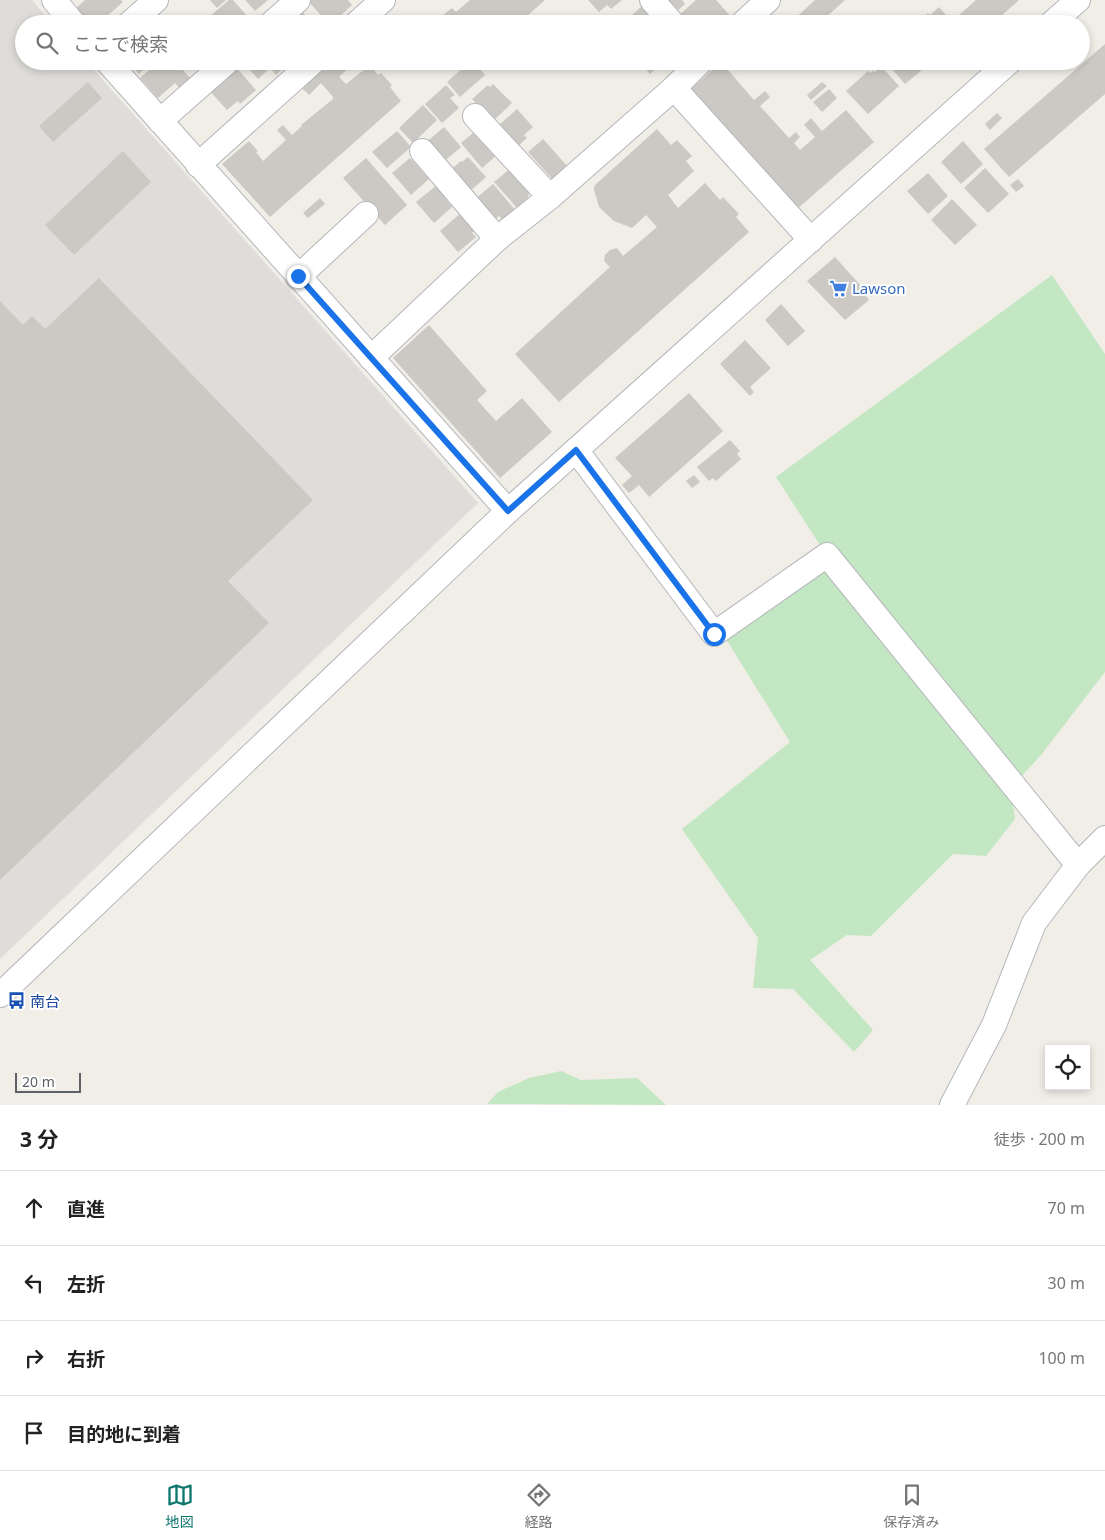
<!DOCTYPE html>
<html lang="ja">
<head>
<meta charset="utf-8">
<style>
  :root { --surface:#fff; --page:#f2f2f2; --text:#222; --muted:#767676; --line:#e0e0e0; --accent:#0f766e }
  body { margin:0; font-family:"Noto Sans","Noto Sans JP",sans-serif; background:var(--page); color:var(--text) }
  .controls { position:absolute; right:15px; bottom:15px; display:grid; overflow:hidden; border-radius:0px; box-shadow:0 2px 8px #0003 }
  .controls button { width:45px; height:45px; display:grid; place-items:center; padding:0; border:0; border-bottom:1px solid var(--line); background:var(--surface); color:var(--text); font:25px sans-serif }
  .scale { position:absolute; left:15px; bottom:12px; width:66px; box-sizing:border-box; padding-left:5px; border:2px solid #5e6267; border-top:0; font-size:14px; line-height:18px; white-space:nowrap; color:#5e6267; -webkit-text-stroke:4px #fff; paint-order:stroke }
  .stop { position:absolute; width:15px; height:15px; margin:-11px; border:4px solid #1a73e8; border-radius:50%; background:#fff }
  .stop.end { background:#1a73e8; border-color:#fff; box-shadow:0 1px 5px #0008 }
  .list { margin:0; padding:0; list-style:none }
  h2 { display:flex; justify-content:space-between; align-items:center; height:65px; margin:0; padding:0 20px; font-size:21px }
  h2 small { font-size:16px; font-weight:400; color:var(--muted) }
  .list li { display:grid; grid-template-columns:32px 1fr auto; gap:15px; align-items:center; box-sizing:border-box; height:75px; padding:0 20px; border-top:1px solid var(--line) }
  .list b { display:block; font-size:19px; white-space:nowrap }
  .list em { font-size:16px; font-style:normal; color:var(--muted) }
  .icon { flex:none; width:28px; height:28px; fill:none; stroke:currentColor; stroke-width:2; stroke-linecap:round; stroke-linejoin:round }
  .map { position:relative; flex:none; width:1105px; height:1105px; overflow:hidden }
  .search { position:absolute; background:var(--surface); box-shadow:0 2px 8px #0003; left:15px; right:15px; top:15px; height:55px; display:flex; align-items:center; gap:12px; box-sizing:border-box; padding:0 18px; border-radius:28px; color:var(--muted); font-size:19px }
  .sheet { height:365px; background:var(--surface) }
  nav { display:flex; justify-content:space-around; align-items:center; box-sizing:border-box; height:70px; border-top:1px solid var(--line); background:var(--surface); font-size:14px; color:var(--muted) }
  nav a { display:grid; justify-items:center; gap:2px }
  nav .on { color:var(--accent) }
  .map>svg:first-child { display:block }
  .industrial { fill:#dfddd9 }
  .green { fill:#c4e7c3 }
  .building { fill:#ccc9c4 }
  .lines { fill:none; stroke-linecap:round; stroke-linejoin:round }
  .minor-casing { stroke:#b4b7bb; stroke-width:26 }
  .minor { stroke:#fff; stroke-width:24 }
  .route { stroke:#1a73e8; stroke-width:6 }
  .labels { text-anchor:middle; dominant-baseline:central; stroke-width:4; stroke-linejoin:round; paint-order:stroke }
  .shop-label { font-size:15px; fill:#366cbe; stroke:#fff; text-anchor:start }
  .transit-label { font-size:15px; fill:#164399; stroke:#fff; text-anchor:start }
</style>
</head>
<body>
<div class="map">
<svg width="1105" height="1105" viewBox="0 0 1105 1105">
  <rect width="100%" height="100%" fill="#f0eee7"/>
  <path class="industrial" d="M0,0H32L53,24H24V61H86L478,503L0,959Z"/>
  <g class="green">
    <path d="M1052,275L1105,354V672L1041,755L1011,788L1015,819L986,856L953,854L871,936L847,935L810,960L873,1030L854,1052L793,989L753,988L758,938L682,829L790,742L726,639L831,562L776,477Z"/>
    <path d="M561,1071L581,1080L637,1078L666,1105L487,1104L498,1092L529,1078Z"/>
  </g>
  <g class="building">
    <path d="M85,0H121L123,2L106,17L109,20L104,24H89L76,8Z"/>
    <path d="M210,0H226L217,8Z"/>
    <path d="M229,0H233L247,16L238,24H205L203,22Z"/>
    <path d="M245,0H268L255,11Z"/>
    <path d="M307,0H348L352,5L332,24H329Z"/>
    <path d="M470,0H545L518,24H450L443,15L452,8L456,12Z"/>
    <path d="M588,0H622L611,9L607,5L599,12Z"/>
    <path d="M662,0H682L685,4L674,14Z"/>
    <path d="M696,0H716L733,19L728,24H682L677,17Z"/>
    <path d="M815,0H845L824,19L828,24H789Z"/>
    <path d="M976,0H1019L992,24H967L959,15Z"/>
    <path d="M642,6L657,24H622Z"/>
    <path d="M939,7L954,24H916L928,13L930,15Z"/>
    <path d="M299,8L313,24H281Z"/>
    <path d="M768,19L773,24H763Z"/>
    <path d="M1105,44V94L1009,177L984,149Z"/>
    <path d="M133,61H153L139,74L130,64Z"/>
    <path d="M159,61H175L190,78L179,88L175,83L158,98L140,78Z"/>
    <path d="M186,61H200L192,68Z"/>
    <path d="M242,61H289L290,62L276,75L270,68L258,79Z"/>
    <path d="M332,61H356L339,77L346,84L370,65L378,75L381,73L392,85L390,87L401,101L270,217L222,164L249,141L258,151L256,152L263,161L286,140L277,130L283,125L292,135L302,126L301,125L333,99V97L321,83L309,95L302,88Z"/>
    <path d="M471,61H473L485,75L460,97L447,82Z"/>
    <path d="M639,61H671L664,68L661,64L650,74Z"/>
    <path d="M885,61H914L922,70L905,84Z"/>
    <path d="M721,62L754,100L765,91L770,97L760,106L789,138L796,132L800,137L794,143L800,150L815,137L804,125L811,118L822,131L846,110L874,142L797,209L691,89Z"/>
    <path d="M235,66L256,90L240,104L238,101L227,110L208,89Z"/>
    <path d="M881,66L899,86L868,114L846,91L868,71L870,73L873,71L875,72Z"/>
    <path d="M88,82L102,98L53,142L39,126Z"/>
    <path d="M822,82L827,86L811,100L807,95Z"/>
    <path d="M493,84L512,103L493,121L472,99L488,85L490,87Z"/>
    <path d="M446,85L455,95L450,98L459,108L442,123L425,104Z"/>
    <path d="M829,89L837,98L822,112L813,102Z"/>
    <path d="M423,105L437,120L413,143L399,128Z"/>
    <path d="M517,109L533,127L524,135L527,138L517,147L498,126Z"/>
    <path d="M997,113L1002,118L990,130L985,124Z"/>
    <path d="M444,127L461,147L441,164L424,144Z"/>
    <path d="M657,129L671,145L677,140L692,156L686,161L694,171L668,195L678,208L705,183L720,200L723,197L739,214L736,217L749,232L559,402L515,354L610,267L604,261L605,255L610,250L617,248L623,256L657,227L646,215L632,228L614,221L599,207L594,190V186Z"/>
    <path d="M397,131L411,147L387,168L372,152Z"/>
    <path d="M473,133L477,137L481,133L498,154L482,168L461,143Z"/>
    <path d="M543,139L568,167L553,180L528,152Z"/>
    <path d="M963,141L983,164L961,184L941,162Z"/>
    <path d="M123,151L151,182L74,255L45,225Z"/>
    <path d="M468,157L486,177L468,193L449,171L461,161L462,162Z"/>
    <path d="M366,158L407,205L385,225L343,178Z"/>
    <path d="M410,158L429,179L411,195L392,173Z"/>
    <path d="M512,167L530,187L528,198L517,208L494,182Z"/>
    <path d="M985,168L1009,194L988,213L964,188Z"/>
    <path d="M928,173L948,196L928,214L907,191Z"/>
    <path d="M1018,179L1024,186L1016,192L1010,185Z"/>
    <path d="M493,184L516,211L504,222L499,216L492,222L474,200Z"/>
    <path d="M437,185L446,195L444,197L452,207L434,223L416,202Z"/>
    <path d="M320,198L325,204L308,218L303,213Z"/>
    <path d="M952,199L977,225L955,245L931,220Z"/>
    <path d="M462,212L476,229L472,233L476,237L458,252L440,231Z"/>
    <path d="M835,257L862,287L860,289L869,300L845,320L807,281Z"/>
    <path d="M99,278L313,500L228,581L269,623L0,880V301L23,325L32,316L45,329Z"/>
    <path d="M781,304L805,331L788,346L765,320Z"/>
    <path d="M429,325L487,391L477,400L496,421L522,398L552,432L500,478L393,358Z"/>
    <path d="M745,340L771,368L750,387L754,392L750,396L720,364Z"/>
    <path d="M689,393L723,431L649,497L639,485L629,493L622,485L632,476L615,458Z"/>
    <path d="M730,440L740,451L737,454L741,459L716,481L713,478L709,481L697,467Z"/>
    <path d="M694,475L700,482L692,488L686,481Z"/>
  </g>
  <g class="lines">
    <defs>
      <g id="minor">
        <path d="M54,0L74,24"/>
        <path d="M652,0L673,24"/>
        <path d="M129,24L156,0"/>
        <path d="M271,24L298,0"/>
        <path d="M356,24L383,0"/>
        <path d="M742,24L768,0"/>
        <path d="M1051,24L1078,0"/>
        <path d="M107,61L508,511"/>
        <path d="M674,88L811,240"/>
        <path d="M475,116L550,197"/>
        <path d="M160,121L228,61"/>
        <path d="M422,151L497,239"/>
        <path d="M198,165L314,61"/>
        <path d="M298,277L366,214"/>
        <path d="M371,358L497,239L550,197L674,88L701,61"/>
        <path d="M576,450L714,634L827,555L1078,865"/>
        <path d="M0,995L508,511L1010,61"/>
        <path d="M952,1105L994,1025L1034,923L1078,865L1105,838"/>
      </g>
    </defs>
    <use href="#minor" class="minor-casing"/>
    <use href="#minor" class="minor"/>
  </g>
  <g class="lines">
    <path class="route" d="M298,276L508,511L576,450L714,634"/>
  </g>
  <defs>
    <symbol id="supermarket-bare" viewBox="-9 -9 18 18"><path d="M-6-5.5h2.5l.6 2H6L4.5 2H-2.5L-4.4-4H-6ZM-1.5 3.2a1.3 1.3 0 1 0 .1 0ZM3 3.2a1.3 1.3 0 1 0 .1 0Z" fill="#3f7fe0" stroke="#fff" stroke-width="2.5" paint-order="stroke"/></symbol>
    <symbol id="bus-bare" viewBox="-9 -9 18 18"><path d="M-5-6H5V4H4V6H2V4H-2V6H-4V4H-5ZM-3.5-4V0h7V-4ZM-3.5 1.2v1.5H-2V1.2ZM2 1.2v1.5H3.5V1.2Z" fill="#1a4fb4" stroke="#fff" stroke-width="2.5" paint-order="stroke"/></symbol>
  </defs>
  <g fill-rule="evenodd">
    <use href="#supermarket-bare" x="826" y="276" width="25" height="25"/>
    <use href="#bus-bare" x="4" y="988" width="25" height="25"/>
  </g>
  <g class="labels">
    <g class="shop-label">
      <text x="852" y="288">Lawson</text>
    </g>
    <g class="transit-label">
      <text x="30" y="1001">南台</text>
    </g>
  </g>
</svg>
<div class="controls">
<button><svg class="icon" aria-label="locate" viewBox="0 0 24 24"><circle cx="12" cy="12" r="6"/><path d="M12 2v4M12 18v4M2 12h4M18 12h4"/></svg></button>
</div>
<div class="scale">20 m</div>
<div class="stop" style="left:714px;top:634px"></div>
<div class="stop end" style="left:298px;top:276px"></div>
<div class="search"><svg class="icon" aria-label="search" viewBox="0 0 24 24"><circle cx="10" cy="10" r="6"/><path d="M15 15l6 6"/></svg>ここで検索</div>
</div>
<section class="sheet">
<h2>3 分<small>徒歩 · 200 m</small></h2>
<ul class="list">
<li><svg class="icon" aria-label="ahead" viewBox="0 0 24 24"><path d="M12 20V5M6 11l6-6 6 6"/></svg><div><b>直進</b></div><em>70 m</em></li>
<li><svg class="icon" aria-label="left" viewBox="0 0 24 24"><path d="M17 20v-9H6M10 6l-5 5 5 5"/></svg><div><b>左折</b></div><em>30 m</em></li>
<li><svg class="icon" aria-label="right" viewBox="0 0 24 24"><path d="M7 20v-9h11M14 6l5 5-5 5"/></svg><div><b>右折</b></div><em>100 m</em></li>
<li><svg class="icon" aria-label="arrive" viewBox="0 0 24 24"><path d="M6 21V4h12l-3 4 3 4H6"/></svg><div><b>目的地に到着</b></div></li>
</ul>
</section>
<nav>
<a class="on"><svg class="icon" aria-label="map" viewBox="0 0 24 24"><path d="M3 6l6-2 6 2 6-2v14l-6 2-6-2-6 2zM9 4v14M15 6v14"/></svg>地図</a>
<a><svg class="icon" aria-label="directions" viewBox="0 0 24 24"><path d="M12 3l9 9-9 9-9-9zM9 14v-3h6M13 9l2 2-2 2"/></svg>経路</a>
<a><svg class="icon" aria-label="saved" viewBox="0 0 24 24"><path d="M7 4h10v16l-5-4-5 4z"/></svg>保存済み</a>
</nav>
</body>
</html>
